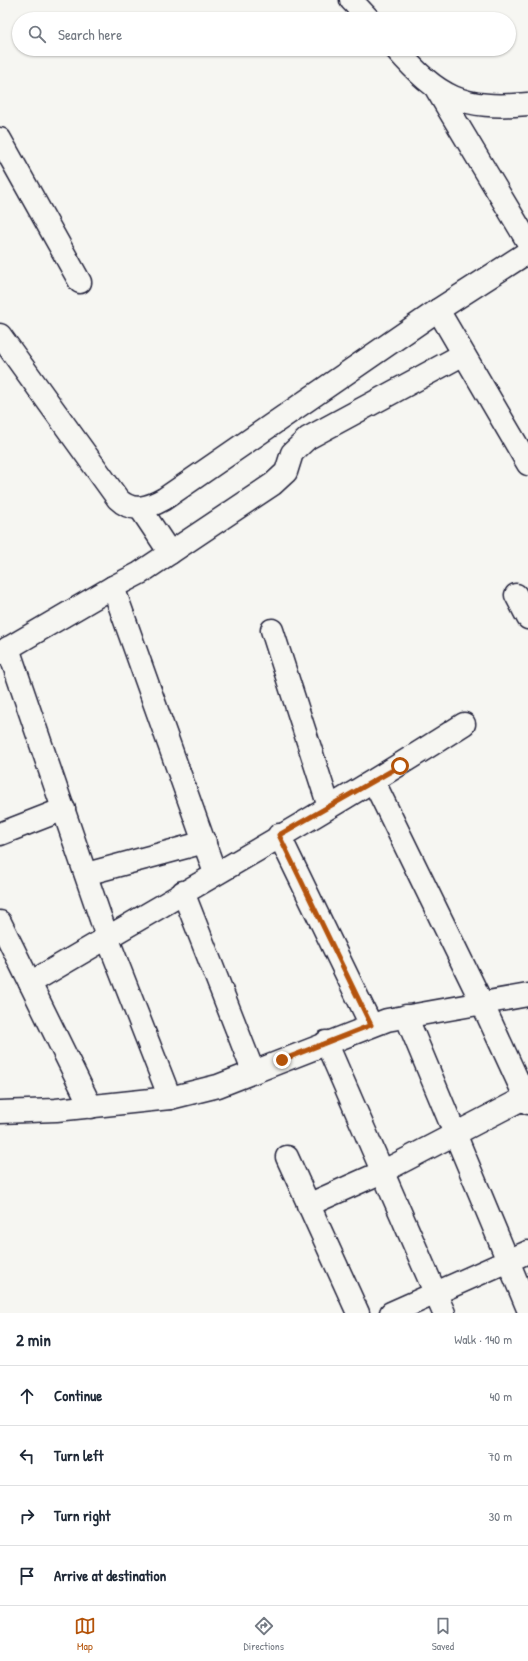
<!DOCTYPE html>
<html lang="en">
<head>
<meta charset="utf-8">
<style>
  :root { --surface:#fff; --page:#f2f2f3; --text:#1f2937; --muted:#747a83; --line:#e0e1e3; --accent:#b45309 }
  body { margin:0; font-family:"Patrick Hand",sans-serif; background:var(--page); color:var(--text) }
  .stop { position:absolute; width:12px; height:12px; margin:-9px; border:3px solid #b45309; border-radius:50%; background:#fff }
  .stop.end { background:#b45309; border-color:#fff; box-shadow:0 1px 4px #0008 }
  .list { margin:0; padding:0; list-style:none }
  h2 { display:flex; justify-content:space-between; align-items:center; height:52px; margin:0; padding:0 16px; font-size:17px }
  h2 small { font-size:13px; font-weight:400; color:var(--muted) }
  .list li { display:grid; grid-template-columns:26px 1fr auto; gap:12px; align-items:center; box-sizing:border-box; height:60px; padding:0 16px; border-top:1px solid var(--line) }
  .list b { display:block; font-size:15px; white-space:nowrap }
  .list em { font-size:13px; font-style:normal; color:var(--muted) }
  .icon { flex:none; width:22px; height:22px; fill:none; stroke:currentColor; stroke-width:2; stroke-linecap:round; stroke-linejoin:round }
  .map { position:relative; flex:none; width:528px; height:1313px; overflow:hidden }
  .search { position:absolute; background:var(--surface); box-shadow:0 1px 3px #0004; left:12px; right:12px; top:12px; height:44px; display:flex; align-items:center; gap:10px; box-sizing:border-box; padding:0 14px; border-radius:22px; color:var(--muted); font-size:15px }
  .sheet { height:292px; background:var(--surface) }
  nav { display:flex; justify-content:space-around; align-items:center; box-sizing:border-box; height:56px; border-top:1px solid var(--line); background:var(--surface); font-size:11px; color:var(--muted) }
  nav a { display:grid; justify-items:center; gap:2px }
  nav .on { color:var(--accent) }
  .map>svg:first-child { display:block }
  .lines { fill:none; stroke-linecap:round; stroke-linejoin:round }
  .minor-casing { stroke:#22223b; stroke-width:25 }
  .minor { stroke:#f6f6f2; stroke-width:22 }
  .route { stroke:#b45309; stroke-width:5 }
</style>
</head>
<body>
<div class="map">
<svg width="528" height="1313" viewBox="0 0 528 1313">
  <rect width="100%" height="100%" fill="#f6f6f2"/>
  <filter id="ink" filterUnits="userSpaceOnUse"><feTurbulence type="fractalNoise" baseFrequency=".025" numOctaves="2"/><feDisplacementMap in="SourceGraphic" scale="8" xChannelSelector="R" yChannelSelector="G"/><feConvolveMatrix kernelMatrix="1 2 1 2 8 2 1 2 1" color-interpolation-filters="sRGB"/></filter>
  <g filter="url(#ink)">
    <g class="lines">
      <defs>
        <g id="minor">
          <path d="M351,0L369,19"/>
          <path d="M396,49C439,98 462,110 528,104"/>
          <path d="M437,90L528,242"/>
          <path d="M0,139L80,282"/>
          <path d="M438,310L528,464"/>
          <path d="M0,335L118,499C132,513 148,508 164,499L438,310L528,252"/>
          <path d="M140,508L170,553"/>
          <path d="M113,587L215,873"/>
          <path d="M516,595L528,618"/>
          <path d="M272,630L329,807"/>
          <path d="M8,648L107,937L170,1098"/>
          <path d="M0,653L113,587L140,573L273,484L286,472L292,453L308,438L462,355"/>
          <path d="M374,782L482,1003L528,1103"/>
          <path d="M0,834L64,809"/>
          <path d="M279,835L371,1025"/>
          <path d="M86,874L205,842"/>
          <path d="M183,892L253,1071"/>
          <path d="M0,922L91,1107"/>
          <path d="M30,983C175,897 322,815 464,724"/>
          <path d="M406,1016L528,1309"/>
          <path d="M326,1042L444,1313"/>
          <path d="M0,1112L56,1110L170,1098L218,1086L387,1020L528,995"/>
          <path d="M287,1157L358,1313"/>
          <path d="M308,1205L382,1172L528,1096"/>
          <path d="M391,1313L528,1252"/>
        </g>
      </defs>
      <use href="#minor" class="minor-casing"/>
      <use href="#minor" class="minor"/>
    </g>
  </g>
  <g class="lines" filter="url(#ink)">
    <path class="route" d="M282,1060L371,1025L279,835L400,766"/>
  </g>
</svg>
<div class="stop" style="left:400px;top:766px"></div>
<div class="stop end" style="left:282px;top:1060px"></div>
<div class="search"><svg class="icon" aria-label="search" viewBox="0 0 24 24"><circle cx="10" cy="10" r="6"/><path d="M15 15l6 6"/></svg>Search here</div>
</div>
<section class="sheet">
<h2>2 min<small>Walk · 140 m</small></h2>
<ul class="list">
<li><svg class="icon" aria-label="ahead" viewBox="0 0 24 24"><path d="M12 20V5M6 11l6-6 6 6"/></svg><div><b>Continue</b></div><em>40 m</em></li>
<li><svg class="icon" aria-label="left" viewBox="0 0 24 24"><path d="M17 20v-9H6M10 6l-5 5 5 5"/></svg><div><b>Turn left</b></div><em>70 m</em></li>
<li><svg class="icon" aria-label="right" viewBox="0 0 24 24"><path d="M7 20v-9h11M14 6l5 5-5 5"/></svg><div><b>Turn right</b></div><em>30 m</em></li>
<li><svg class="icon" aria-label="arrive" viewBox="0 0 24 24"><path d="M6 21V4h12l-3 4 3 4H6"/></svg><div><b>Arrive at destination</b></div></li>
</ul>
</section>
<nav>
<a class="on"><svg class="icon" aria-label="map" viewBox="0 0 24 24"><path d="M3 6l6-2 6 2 6-2v14l-6 2-6-2-6 2zM9 4v14M15 6v14"/></svg>Map</a>
<a><svg class="icon" aria-label="directions" viewBox="0 0 24 24"><path d="M12 3l9 9-9 9-9-9zM9 14v-3h6M13 9l2 2-2 2"/></svg>Directions</a>
<a><svg class="icon" aria-label="saved" viewBox="0 0 24 24"><path d="M7 4h10v16l-5-4-5 4z"/></svg>Saved</a>
</nav>
</body>
</html>
